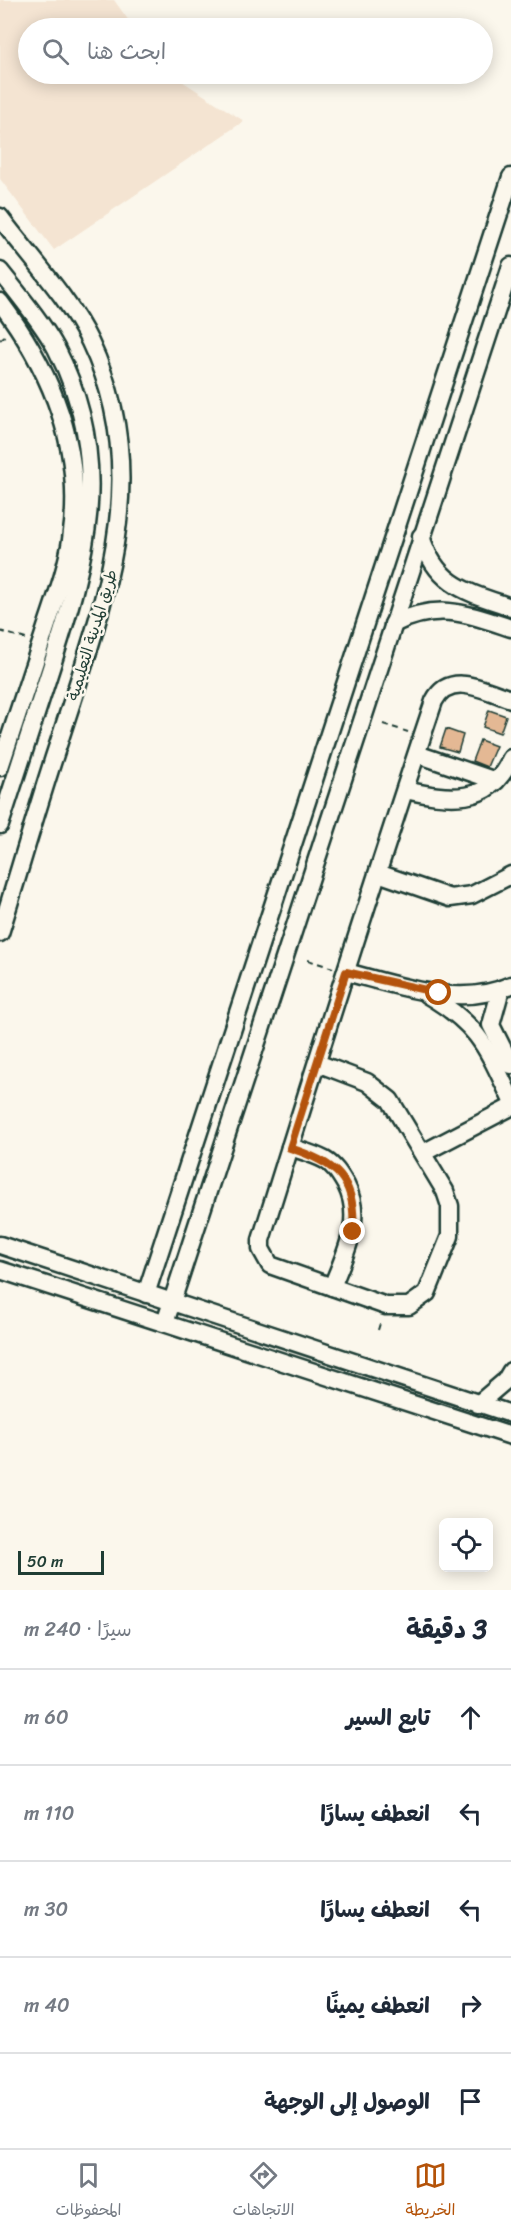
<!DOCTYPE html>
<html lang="ar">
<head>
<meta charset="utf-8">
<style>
  :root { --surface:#fff; --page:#f2f2f3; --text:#1f2937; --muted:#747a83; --line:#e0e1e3; --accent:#b45309 }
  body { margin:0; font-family:Sriracha,"Playpen Sans Arabic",sans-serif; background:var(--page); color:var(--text); direction:rtl }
  .controls { position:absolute; right:18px; bottom:18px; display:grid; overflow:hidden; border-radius:9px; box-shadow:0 3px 15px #0003 }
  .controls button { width:54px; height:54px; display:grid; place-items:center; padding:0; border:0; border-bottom:2px solid var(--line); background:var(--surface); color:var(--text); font:30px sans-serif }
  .scale { position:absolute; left:18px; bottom:15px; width:86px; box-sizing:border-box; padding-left:6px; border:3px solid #1f3d34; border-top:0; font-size:16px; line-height:21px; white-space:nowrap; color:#1f3d34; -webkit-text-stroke:4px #fbf7ec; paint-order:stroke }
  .stop { position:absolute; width:18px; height:18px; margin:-14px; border:4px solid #b45309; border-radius:50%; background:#fff }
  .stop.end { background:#b45309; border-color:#fff; box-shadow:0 2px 6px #0008 }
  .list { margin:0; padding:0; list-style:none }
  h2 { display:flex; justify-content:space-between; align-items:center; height:78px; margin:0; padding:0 24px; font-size:26px }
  h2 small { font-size:20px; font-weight:400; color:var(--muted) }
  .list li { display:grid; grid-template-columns:39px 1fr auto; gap:18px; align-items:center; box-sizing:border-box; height:96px; padding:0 24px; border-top:2px solid var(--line) }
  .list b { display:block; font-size:22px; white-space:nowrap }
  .list em { font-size:20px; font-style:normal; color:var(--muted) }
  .icon { flex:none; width:33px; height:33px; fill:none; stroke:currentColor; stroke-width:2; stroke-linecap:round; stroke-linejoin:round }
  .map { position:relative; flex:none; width:511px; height:1590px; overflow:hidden; direction:ltr }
  .search { position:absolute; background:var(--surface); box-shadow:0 3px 15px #0003; left:18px; right:18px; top:18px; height:66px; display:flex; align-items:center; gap:15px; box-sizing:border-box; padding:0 21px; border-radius:33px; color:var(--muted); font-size:22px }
  .sheet { height:558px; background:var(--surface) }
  nav { display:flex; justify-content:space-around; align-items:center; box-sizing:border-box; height:84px; border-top:2px solid var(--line); background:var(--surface); font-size:16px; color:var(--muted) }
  nav a { display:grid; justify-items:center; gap:3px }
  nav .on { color:var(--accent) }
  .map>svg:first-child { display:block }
  .built { fill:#f4e4d2 }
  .building { fill:#e4b894; stroke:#1f3d34; stroke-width:1.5 }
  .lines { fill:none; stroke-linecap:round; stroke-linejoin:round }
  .minor-casing { stroke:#1f3d34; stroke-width:21 }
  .path { stroke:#1f3d34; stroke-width:2; stroke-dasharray:6 4.5; stroke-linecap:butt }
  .minor { stroke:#fbf7ec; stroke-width:16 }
  .route { stroke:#b45309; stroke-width:8 }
  .labels { text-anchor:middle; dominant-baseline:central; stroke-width:5; stroke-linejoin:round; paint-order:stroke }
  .street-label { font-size:16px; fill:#1f3d34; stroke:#fbf7ec }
</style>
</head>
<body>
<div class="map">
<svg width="511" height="1590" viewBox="0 0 511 1590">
  <rect width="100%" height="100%" fill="#fbf7ec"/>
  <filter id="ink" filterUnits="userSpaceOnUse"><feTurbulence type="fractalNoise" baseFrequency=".0167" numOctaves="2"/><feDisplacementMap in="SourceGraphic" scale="12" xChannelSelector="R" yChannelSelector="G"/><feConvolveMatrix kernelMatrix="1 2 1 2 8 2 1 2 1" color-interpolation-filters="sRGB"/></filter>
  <g filter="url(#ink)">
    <path class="built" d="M0,0H114L134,28H28V74H171L244,121L54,250L0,179Z"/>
    <g class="building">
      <path d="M489,710L506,716L500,733L483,727Z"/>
      <path d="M446,729L463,735L458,752L440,747Z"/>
      <path d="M480,740L496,746L487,767L472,761Z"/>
    </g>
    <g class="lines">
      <defs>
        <g id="minor">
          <path d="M0,217C29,256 69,298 90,342C156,479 101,609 59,742C38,805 20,869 0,933"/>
          <path d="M0,271C19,295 41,321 56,348C115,462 86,560 49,674C33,724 16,775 0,825"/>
          <path d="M0,302C52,371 85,451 71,540C66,573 53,605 43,637C29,680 14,724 0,767"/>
          <path d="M421,536C436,586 467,592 511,607"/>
          <path d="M393,624C438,602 465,613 511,628"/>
          <path d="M417,754L496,781"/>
          <path d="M405,790C447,799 490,807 511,758"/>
          <path d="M378,873L450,898L472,895L511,875"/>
          <path d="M346,972C397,985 460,1009 511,985"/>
          <path d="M501,989L491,1025L511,1065"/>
          <path d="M426,994C479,1025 486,1046 511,1099"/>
          <path d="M317,1063L367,1082L390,1100L445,1191L450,1206V1236L427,1293L409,1306H386L270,1265L261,1249V1240C317,1060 374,880 434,701C450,670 486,691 511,699"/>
          <path d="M290,1147C302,1151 314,1154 325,1160C335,1166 340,1175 346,1185C364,1220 345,1253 332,1287"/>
          <path d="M423,1153L511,1107"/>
          <path d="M0,1245L511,1414"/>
          <path d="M0,1270L511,1436"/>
          <path d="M146,1294L511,177"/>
          <path d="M165,1323L511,266"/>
          <path d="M478,1404L505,1381L511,1371"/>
        </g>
      </defs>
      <use href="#minor" class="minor-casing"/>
      <g class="path">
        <path d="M0,340L7,334"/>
        <path d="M0,631L29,640"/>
        <path d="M383,724L408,732"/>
        <path d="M308,960L333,968"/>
        <path d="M378,1330L381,1320"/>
      </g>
      <use href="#minor" class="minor"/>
    </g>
  </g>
  <g class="lines" filter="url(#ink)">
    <path class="route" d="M353,1232C357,1179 336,1163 290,1148L346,972L439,993"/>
  </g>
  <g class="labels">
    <g class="street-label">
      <text transform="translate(92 635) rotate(-73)">طريق المدينة التعليمية</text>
    </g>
  </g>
</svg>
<div class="controls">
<button><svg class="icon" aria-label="locate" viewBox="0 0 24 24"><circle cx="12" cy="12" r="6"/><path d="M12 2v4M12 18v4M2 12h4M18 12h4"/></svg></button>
</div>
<div class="scale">50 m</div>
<div class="stop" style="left:439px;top:993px"></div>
<div class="stop end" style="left:353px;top:1232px"></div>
<div class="search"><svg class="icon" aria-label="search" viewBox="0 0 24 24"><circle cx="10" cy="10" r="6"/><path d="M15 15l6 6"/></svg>ابحث هنا</div>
</div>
<section class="sheet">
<h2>3 دقيقة<small>سيرًا · 240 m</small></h2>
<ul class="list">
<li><svg class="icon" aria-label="ahead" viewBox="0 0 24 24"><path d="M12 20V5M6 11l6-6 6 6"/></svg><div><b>تابع السير</b></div><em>60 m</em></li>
<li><svg class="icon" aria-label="left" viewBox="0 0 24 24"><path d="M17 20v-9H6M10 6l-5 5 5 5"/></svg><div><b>انعطف يسارًا</b></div><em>110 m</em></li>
<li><svg class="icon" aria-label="left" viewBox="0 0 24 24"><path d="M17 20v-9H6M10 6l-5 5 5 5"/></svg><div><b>انعطف يسارًا</b></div><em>30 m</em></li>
<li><svg class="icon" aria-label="right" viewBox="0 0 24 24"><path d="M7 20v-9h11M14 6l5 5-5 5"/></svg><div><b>انعطف يمينًا</b></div><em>40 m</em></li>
<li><svg class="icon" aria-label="arrive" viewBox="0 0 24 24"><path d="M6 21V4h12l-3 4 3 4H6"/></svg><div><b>الوصول إلى الوجهة</b></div></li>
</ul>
</section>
<nav>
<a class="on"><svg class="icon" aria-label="map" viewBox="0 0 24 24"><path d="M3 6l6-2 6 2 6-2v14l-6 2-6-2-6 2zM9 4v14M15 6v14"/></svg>الخريطة</a>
<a><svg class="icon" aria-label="directions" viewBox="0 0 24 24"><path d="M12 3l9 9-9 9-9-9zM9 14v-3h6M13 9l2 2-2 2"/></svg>الاتجاهات</a>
<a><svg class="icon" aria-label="saved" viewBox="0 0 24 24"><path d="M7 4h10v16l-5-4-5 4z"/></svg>المحفوظات</a>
</nav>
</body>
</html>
